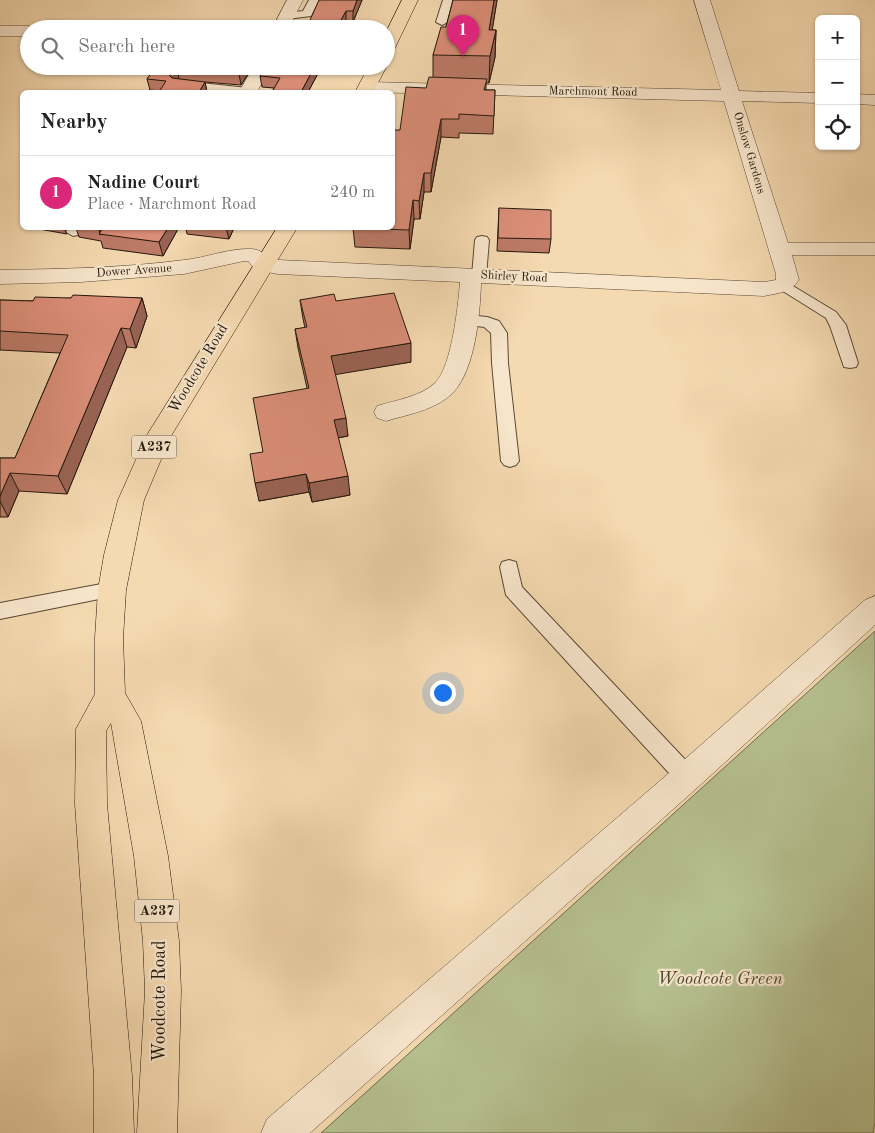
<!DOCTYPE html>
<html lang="en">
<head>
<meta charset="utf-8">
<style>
  :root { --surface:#fff; --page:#f2f2f2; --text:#222; --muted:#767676; --line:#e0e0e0; --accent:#db2777 }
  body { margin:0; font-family:"Old Standard TT",serif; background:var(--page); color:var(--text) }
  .controls { position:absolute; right:15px; top:15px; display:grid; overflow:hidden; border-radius:8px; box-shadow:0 1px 4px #0004 }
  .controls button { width:45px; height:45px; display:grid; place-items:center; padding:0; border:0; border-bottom:1px solid var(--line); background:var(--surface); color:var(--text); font:25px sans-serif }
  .you { position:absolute; left:442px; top:692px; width:18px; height:18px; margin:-12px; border:4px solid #fff; border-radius:50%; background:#1a73e8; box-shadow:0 0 0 8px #1a73e833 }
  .badge { display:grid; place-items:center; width:32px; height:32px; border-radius:50%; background:var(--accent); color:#fff; font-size:16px; font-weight:700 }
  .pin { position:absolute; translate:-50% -41px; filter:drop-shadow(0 1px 2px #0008) }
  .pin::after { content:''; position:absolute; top:26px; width:18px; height:15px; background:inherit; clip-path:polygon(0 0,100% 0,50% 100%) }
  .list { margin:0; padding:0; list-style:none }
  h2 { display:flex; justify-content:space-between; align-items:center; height:65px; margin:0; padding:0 20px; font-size:21px }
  h2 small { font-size:16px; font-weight:400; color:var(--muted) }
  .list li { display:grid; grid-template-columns:32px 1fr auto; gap:15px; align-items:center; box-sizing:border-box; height:75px; padding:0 20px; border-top:1px solid var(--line) }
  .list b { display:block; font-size:19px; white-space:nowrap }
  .list p { margin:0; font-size:16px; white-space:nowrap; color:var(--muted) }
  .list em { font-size:16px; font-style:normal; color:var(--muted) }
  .icon { flex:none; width:28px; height:28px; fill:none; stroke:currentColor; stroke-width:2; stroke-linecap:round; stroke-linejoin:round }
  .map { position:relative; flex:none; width:875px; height:1133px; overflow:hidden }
  .search { position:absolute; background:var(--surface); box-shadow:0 1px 4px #0004; left:20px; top:20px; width:375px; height:55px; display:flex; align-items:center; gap:12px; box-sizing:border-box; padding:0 18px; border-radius:28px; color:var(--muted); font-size:19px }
  .panel { position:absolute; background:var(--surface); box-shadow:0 1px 4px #0004; left:20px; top:90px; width:375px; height:140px; border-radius:8px }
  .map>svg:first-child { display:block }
  .green { fill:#b6c090; stroke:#6d6c4e }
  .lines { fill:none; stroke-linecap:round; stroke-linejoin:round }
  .service-casing { stroke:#584836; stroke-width:2 }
  .minor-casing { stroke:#584836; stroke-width:1 }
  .tertiary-casing { stroke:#584836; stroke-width:1 }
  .primary-casing { stroke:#24180d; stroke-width:1 }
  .service { fill:#f8e6cc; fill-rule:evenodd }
  .minor { fill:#f8e6cc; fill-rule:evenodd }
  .tertiary { fill:#f8e6cc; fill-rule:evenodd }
  .primary { fill:#f5d9b0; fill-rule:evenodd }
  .wall { fill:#bc7a67; stroke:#24180d }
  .shaded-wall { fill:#996354; stroke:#24180d }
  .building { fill:#db8e78; stroke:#24180d }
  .labels { text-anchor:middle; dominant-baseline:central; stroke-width:4.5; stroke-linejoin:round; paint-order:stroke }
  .far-street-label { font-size:12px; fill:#24180d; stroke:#f8e6cc }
  .shield { fill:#f8e6cc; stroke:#645646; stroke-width:1 }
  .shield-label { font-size:14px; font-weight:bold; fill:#24180d }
  .street-label { font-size:15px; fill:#24180d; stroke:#f8e6cc }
  .near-park-label { font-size:18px; font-style:italic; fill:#504a34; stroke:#f8e6cc }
  .near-street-label { font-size:18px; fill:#24180d; stroke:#f8e6cc }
</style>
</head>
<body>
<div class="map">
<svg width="875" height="1133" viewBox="0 0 875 1133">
  <rect width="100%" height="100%" fill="#f5d9b0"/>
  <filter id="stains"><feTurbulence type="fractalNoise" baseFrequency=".004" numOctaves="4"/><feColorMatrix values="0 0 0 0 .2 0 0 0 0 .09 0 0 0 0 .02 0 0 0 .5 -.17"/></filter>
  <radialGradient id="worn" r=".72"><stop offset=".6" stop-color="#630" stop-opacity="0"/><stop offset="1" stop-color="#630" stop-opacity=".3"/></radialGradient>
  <path class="green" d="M875,631V1122L873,1133H321Z"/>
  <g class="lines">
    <defs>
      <g id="service">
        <path d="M309,0H319L311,16L287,19L281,16L287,13L303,11Z"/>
        <path d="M443,0H453L448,22L442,25L436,22Z"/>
        <path d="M182,81L248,88L254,92H219L178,88L176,85L178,82Z"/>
        <path d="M69,228H83L78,235L73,236L66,232Z"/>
        <path d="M482,236L487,237L489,240L486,276L484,279H474L472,276L475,240L477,237Z"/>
        <path d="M783,280L836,312L846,325L858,363L856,367L850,368L844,367L830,326L826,318L778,288L776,285L778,282Z"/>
        <path d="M468,315L487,317L499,321L507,333L508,363L519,461L516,465L510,467L504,465L501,461L492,363L491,333L484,327L463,324L460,320L463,316Z"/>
        <path d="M509,560L516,562L522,587L695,770L698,777L695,784L687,787L679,784L506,595L500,567L502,562Z"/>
        <path d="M112,582L119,585L122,590L119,595L0,619V603Z"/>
      </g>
      <g id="minor">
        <path d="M287,0H303L288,29H272Z"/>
        <path d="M694,0H710L739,91L819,93V103L742,101L788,243H875V255H792L799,280C790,293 778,293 764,296L481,283C480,315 475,378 447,398C430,411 406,415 386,421L377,418L374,412L377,406C396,400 420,397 435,383C452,366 458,306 460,282L278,274L256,270L248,261H244L184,274L81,282L0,284V270C61,269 123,268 184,260C206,258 229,248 251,249C263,249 267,259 278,260L764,282L776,280V274L724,101L367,92L361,91L358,87L361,83L367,82L721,90Z"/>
        <path d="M0,26H29L36,29H29V36H0Z"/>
        <path d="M254,66H271L257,92H239Z"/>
        <path d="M856,94L875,95V105L856,104Z"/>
      </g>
      <path id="tertiary" d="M875,596V625L698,787L310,1133H261L267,1119L676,767L865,600Z"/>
      <g id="primary">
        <path d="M402,0H418L394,50L392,54L386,55V32Z"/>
        <path d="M386,65L387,66L373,92H355L369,66Z"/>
        <path d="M277,228H297L171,436L144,500L126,590L123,638L125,693L141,721L168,856L179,941L181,991L177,1133H137L145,991L143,941L134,856L111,723L106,731L107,804L132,1076L134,1133H94V1076L75,804L76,729L95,694V638L98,590L104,555L118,500L147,435Z"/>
      </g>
    </defs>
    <use href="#service" class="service-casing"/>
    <use href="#minor" class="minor-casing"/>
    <use href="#tertiary" class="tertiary-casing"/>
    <use href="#primary" class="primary-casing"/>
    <use href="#service" class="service"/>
    <use href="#minor" class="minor"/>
    <use href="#tertiary" class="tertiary"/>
    <use href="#primary" class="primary"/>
  </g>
  <g class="wall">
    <path d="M362,0L353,22H346L343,29H306Z"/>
    <path d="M453,0H497L492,30H496L495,57L489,83H486V90H495L493,134L459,133V138L441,137L431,192H424L420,219H414L410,249L355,247L353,228L400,130L433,77V55L446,27Z"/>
    <path d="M156,66H253L241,85L205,82L207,92H159L160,91L150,90L147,79Z"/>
    <path d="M322,66L308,92H272L274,88L262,87L260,76Z"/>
    <path d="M499,208L551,239L549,253L497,251Z"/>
    <path d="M38,228H67L65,231L67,234L39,229Z"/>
    <path d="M76,228H177L178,229L163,256L103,248L101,241L79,237Z"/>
    <path d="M186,228H234L229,239L187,234Z"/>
    <path d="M71,298H142L147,316L136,348L127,347L67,494L19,491L8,517H0V458H15L60,353L0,350V300L33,301Z"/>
    <path d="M300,300L336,301L411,362L335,374L348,436L338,438L350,495L312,502L309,492L259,501L263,452L307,388L298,348L295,329L305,328L303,319Z"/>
  </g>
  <g class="shaded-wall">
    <path d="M357,0H362L353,22V11Z"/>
    <path d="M494,0H497L488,56L489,30Z"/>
    <path d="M346,11V22L343,29H336Z"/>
    <path d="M496,30L495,57L489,83L490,56Z"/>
    <path d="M244,66H253L241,85L239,74Z"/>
    <path d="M315,66H322L308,92H301Z"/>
    <path d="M177,68L179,79L173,81L169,75L171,70Z"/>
    <path d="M205,82L207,92H199Z"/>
    <path d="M441,119V137L431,192V173Z"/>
    <path d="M424,173V192L420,219L419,201Z"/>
    <path d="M413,200L414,219L410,249L409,230Z"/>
    <path d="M100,228H113L100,235L99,229Z"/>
    <path d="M168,228H177L178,229L163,256L159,242Z"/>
    <path d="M226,228H234L229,239Z"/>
    <path d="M142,298L147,316L136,348L130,329Z"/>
    <path d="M121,328L127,347L67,494L58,476Z"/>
    <path d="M411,343V362L333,375L331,356Z"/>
    <path d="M346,418L348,436L336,438L334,420Z"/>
    <path d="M10,473L19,491L8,517L0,501V496Z"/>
    <path d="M306,474L309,492L259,501L255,483Z"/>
    <path d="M348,476L350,495L312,502L309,483Z"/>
  </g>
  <g class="building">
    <path d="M319,0H357L353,11H346L336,29H306Z"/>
    <path d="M453,0H494L489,30H496L490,56L433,55L441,27H446Z"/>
    <path d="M156,66H244L239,74L177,68L171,70L169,75L172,78L205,82L199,92H159L166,81L147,79Z"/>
    <path d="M265,66H315L301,92H272L280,78L260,76Z"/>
    <path d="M429,77L487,79L484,90H495L494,116L459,114V119H441L431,173H424L419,201L413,200L409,230L353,228H392V130H400L406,87L426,88Z"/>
    <path d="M499,208L551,210V239L498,238Z"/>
    <path d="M89,228H100L99,229Z"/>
    <path d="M103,228H168L159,242L99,234Z"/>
    <path d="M394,293L411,343L331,356L346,418L334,420L348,476L309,483L306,474L255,483L250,454L263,452L253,398L309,388L295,329L307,327L300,300L334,294L336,301Z"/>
    <path d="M73,295L142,298L130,329L121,328L58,476L10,473L0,496V458H15L68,335L0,331V300L33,301L35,297L71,298Z"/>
  </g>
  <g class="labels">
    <g class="far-street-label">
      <text transform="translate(593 92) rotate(1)">Marchmont Road</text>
      <text transform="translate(749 153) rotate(73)">Onslow Gardens</text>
      <text transform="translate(134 271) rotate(-4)">Dower Avenue</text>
      <text transform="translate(514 277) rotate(3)">Shirley Road</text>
    </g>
    <g class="shield">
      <rect x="131.5" y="435.5" width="45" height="23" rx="4"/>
      <rect x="134.5" y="899.5" width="45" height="23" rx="4"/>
    </g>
    <g class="shield-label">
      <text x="154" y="447">A237</text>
      <text x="157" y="911">A237</text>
    </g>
    <g class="street-label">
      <text transform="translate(199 369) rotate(-59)">Woodcote Road</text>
    </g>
    <g class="near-park-label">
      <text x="720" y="979">Woodcote Green</text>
    </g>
    <g class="near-street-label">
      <text transform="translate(160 1001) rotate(-90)">Woodcote Road</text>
    </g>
  </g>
  <rect width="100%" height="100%" filter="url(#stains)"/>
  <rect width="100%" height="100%" fill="url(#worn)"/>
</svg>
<div class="controls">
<button>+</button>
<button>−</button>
<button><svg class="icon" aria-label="locate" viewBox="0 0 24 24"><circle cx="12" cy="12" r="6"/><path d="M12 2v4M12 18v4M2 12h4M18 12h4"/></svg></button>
</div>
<div class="you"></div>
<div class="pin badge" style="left:463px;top:56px">1</div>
<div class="search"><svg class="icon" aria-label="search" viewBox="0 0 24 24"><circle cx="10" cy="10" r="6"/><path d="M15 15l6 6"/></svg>Search here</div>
<section class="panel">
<h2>Nearby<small></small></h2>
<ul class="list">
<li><span class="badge">1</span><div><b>Nadine Court</b><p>Place · Marchmont Road</p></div><em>240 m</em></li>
</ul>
</section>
</div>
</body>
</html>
